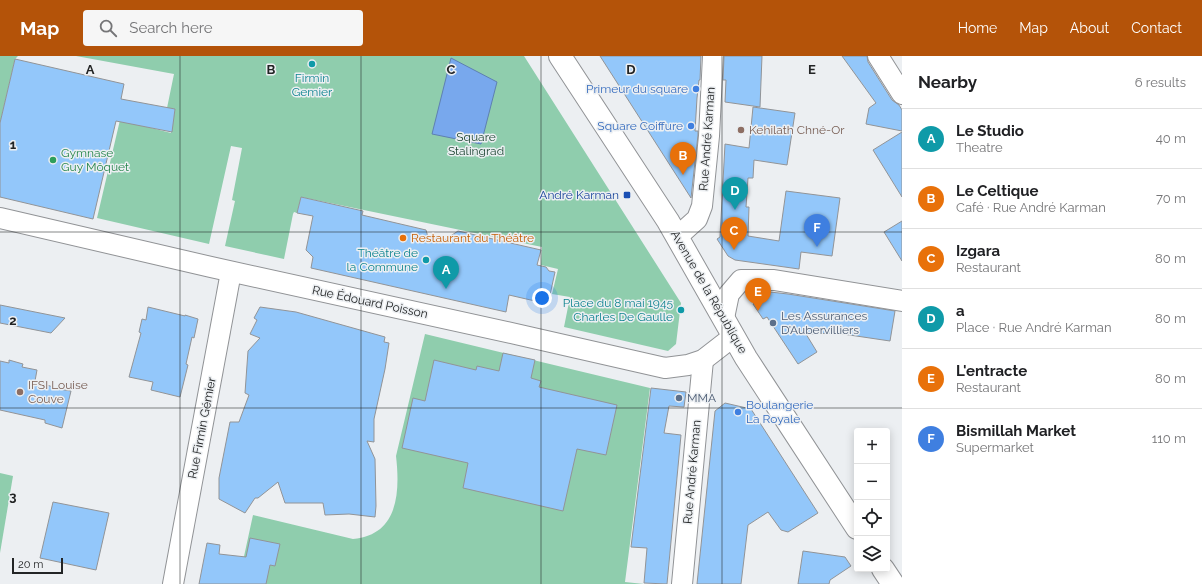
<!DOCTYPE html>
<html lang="en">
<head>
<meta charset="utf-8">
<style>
  :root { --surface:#fff; --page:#f6f6f6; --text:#202124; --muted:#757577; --line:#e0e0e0; --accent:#b45309 }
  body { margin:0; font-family:Raleway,sans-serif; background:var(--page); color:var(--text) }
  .controls { position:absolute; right:12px; bottom:12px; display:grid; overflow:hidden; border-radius:4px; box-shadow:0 2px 10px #0003 }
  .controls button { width:36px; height:36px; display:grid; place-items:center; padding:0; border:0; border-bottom:1px solid var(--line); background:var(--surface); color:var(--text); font:20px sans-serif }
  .scale { position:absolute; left:12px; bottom:10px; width:51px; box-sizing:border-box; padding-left:4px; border:2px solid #222425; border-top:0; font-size:11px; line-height:14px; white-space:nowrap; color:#222425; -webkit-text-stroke:3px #eceff2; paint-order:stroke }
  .you { position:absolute; left:542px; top:242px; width:14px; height:14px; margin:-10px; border:3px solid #fff; border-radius:50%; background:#1a73e8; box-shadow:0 0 0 6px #1a73e833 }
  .badge { display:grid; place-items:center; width:26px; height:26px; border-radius:50%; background:var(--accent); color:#fff; font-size:13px; font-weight:700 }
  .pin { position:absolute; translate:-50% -33px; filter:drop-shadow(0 1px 2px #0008) }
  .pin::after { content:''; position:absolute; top:21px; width:14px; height:12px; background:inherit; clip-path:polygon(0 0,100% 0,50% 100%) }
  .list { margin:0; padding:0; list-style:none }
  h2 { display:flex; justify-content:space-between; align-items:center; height:52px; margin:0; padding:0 16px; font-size:17px }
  h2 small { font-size:13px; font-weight:400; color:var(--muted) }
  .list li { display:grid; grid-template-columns:26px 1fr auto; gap:12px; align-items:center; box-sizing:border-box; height:60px; padding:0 16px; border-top:1px solid var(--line) }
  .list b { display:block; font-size:15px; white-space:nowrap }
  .list p { margin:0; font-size:13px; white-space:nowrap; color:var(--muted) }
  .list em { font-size:13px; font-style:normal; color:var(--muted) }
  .icon { flex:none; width:22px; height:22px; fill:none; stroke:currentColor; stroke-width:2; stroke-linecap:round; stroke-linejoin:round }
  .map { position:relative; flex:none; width:902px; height:528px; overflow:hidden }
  header { display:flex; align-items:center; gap:24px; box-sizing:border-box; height:56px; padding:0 20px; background:var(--accent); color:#fff }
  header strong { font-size:19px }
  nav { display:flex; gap:22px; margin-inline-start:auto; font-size:14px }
  .search { width:280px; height:36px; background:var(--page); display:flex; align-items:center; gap:10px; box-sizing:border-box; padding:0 14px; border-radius:4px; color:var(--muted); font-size:15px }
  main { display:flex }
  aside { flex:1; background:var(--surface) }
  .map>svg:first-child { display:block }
  .green { fill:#8fcdad }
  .water { fill:#78a8ed; stroke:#5e80b1 }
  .building { fill:#93c7fa; stroke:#929497 }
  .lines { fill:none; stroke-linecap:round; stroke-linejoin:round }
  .minor-casing { stroke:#919396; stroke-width:22 }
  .secondary-casing { stroke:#919396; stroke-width:24 }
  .minor { stroke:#fff; stroke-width:20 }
  .secondary { stroke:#fff; stroke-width:22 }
  .grid { fill:none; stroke:#222425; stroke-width:1; stroke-opacity:0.55 }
  .culture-dot { fill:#0f9aa8; stroke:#eceff2; stroke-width:1.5 }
  .shop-dot { fill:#3f7fe0; stroke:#eceff2; stroke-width:1.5 }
  .education-dot { fill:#8d6e63; stroke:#eceff2; stroke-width:1.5 }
  .leisure-dot { fill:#2e9e5b; stroke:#eceff2; stroke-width:1.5 }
  .transit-dot { fill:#1a4fb4; stroke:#eceff2; stroke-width:1.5 }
  .food-dot { fill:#e8710a; stroke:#eceff2; stroke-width:1.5 }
  .service-dot { fill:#5c6f8a; stroke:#eceff2; stroke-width:1.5 }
  .labels { text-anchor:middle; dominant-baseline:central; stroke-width:3; stroke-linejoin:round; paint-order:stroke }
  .culture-label { font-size:12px; fill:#0d838f; stroke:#eceff2; text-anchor:end }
  .shop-label { font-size:12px; fill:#366cbe; stroke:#eceff2; text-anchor:end }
  .education-label { font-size:12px; fill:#785e54; stroke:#eceff2; text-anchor:start }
  .park-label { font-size:12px; fill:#1e4734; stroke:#eceff2 }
  .street-label { font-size:12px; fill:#222425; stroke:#eceff2 }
  .leisure-label { font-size:12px; fill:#27864d; stroke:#eceff2; text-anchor:start }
  .transit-label { font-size:12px; fill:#164399; stroke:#eceff2; text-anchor:end }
  .food-label { font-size:12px; fill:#c56008; stroke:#eceff2; text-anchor:start }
  .service-label { font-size:12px; fill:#4e5e75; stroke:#eceff2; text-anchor:start }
  .grid-label { font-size:13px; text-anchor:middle; font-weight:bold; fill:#222425; stroke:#eceff2; stroke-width:3; stroke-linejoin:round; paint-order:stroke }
</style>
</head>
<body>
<header>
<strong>Map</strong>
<div class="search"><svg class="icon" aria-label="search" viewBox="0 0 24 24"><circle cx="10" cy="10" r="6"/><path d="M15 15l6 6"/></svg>Search here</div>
<nav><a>Home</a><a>Map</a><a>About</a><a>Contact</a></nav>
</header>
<main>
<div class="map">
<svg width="902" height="528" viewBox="0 0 902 528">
  <rect width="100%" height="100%" fill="#eceff2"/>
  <g class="green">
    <path d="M0,0H18L15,3L0,67Z"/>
    <path d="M76,0H524L681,247L676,288L668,295L564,271L570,241L552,238L558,213L541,209L542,191L301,141L297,157L294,156L293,158L284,203L225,190L235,145L232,144L242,92L231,90L209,188L97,162L120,64L171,77L175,53L167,52L174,18Z"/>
    <path d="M425,278L650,332L625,526L644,528H238L253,459L353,483C399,479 400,435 396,400Z"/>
    <path d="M0,417L13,420L0,497Z"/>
  </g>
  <path class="water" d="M451,2L497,26L481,88L432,78Z"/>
  <g class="building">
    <path d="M600,0H701L700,24H699L697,42L695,75H698V79L691,142Z"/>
    <path d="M724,0H762L760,51L725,46L726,24H723Z"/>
    <path d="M842,0H867L868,6L892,44L899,49L902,54V75L866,68L869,52L876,47Z"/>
    <path d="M15,3L124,28L121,43L175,53L172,76L116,65L93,163L0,141V67Z"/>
    <path d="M753,51L795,57L787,109L754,104L753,122H748L746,151H749L748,180L779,185L786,135L840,142L832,200L801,196L799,213L735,204L728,200L717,183L720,181L725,88L749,92Z"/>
    <path d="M902,76V141L873,94Z"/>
    <path d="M301,141L363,155L362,159L426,174L428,181L443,185L458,175L541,194L537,209L546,211L549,215L555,216L548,248L509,239L506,256L311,212L313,201L306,194L313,160L297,157Z"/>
    <path d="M902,165V205L884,176Z"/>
    <path d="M750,236H770L788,238L895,255L890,285L836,277L806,278L817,296L798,308L767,261L763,263L753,248L757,246Z"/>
    <path d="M0,249L65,262L51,277L0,267Z"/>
    <path d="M148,251L185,260V259L198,263L194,282L192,281L186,308L188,309L180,341L151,334L153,326L129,321L141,277L139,276L142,263L146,264Z"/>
    <path d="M260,251L296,256L385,281L384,286L389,287L385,313L374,363V386L367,385L375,403L376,450L375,461L349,458L325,459L323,447H285L278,426L258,442H255L245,457L219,443V422L230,366H239L249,339L245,337L248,295L260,282L250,278L257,264L254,262Z"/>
    <path d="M503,297L535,304L531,322L541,325L539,331L617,349L606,399L577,393L563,455L463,432L468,407L402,392L413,342L425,345L434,304L476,314L477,310L499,315Z"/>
    <path d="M9,304L23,308L22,311L37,314L35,325L59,333L71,335L62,372L45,367V364L0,354V305L9,307Z"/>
    <path d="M651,332L686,336L684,351L669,350L664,377L681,379L667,528L644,527L647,492L631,491Z"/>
    <path d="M725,347L751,353L818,457L788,476L781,474L768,456L748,469L741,528H697L715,355Z"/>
    <path d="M53,446L109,457L96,514L40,502Z"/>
    <path d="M250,482L280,488L275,510L270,509L266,528H199L207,487L220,489L219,498L246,501Z"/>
    <path d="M803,495L845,501L851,510L830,524L829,528H798Z"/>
  </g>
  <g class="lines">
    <defs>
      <g id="minor">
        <path d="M878,0L902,38"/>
        <path d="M0,162L211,211L520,279L665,312L688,309L703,304L734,280"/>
        <path d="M677,181L697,163L702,150L709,80L713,0"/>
        <path d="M724,262L729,238L741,224H774L902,245"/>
        <path d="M173,528L231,216"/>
        <path d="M682,528L703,304"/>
      </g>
      <g id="secondary">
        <path d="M560,0L668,165L746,302L857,472"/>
        <path d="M883,513L893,528"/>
      </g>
    </defs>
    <use href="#minor" class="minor-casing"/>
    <use href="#secondary" class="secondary-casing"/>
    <use href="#minor" class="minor"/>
    <use href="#secondary" class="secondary"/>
  </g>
  <path class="grid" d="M180,0V528M361,0V528M541,0V528M722,0V528M0,176H902M0,352H902"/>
  <g class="culture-dot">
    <circle cx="312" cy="8" r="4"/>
    <circle cx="426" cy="204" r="4"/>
    <circle cx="681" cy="254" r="4"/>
  </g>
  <g class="shop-dot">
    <circle cx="696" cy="33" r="4"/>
    <circle cx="691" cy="70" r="4"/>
    <circle cx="738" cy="356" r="4"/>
  </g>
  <g class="education-dot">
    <circle cx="741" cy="74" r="4"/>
    <circle cx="20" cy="336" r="4"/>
  </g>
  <circle class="leisure-dot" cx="53" cy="104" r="4"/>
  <rect class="transit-dot" x="623" y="135" width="8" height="8" rx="2"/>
  <circle class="food-dot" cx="403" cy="182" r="4"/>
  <g class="service-dot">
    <circle cx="773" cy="267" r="4"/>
    <circle cx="679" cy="342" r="4"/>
  </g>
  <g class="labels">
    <g class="culture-label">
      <text x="312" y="22" text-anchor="middle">Firmin<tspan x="312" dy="14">Gemier</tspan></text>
      <text x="418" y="197">Théâtre de<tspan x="418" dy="14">la Commune</tspan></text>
      <text x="673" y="247">Place du 8 mai 1945<tspan x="673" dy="14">Charles De Gaulle</tspan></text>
    </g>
    <g class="shop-label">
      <text x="688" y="33">Primeur du square</text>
      <text x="683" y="70">Square Coiffure</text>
      <text x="746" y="349" text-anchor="start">Boulangerie<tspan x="746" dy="14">La Royale</tspan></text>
    </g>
    <g class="education-label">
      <text x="749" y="74">Kehilath Chné-Or</text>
      <text x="28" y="329">IFSI Louise<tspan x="28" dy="14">Couve</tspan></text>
    </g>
    <g class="park-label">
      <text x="476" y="81">Square<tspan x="476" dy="14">Stalingrad</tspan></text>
    </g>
    <g class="street-label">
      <text transform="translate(707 83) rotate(-86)">Rue André Karman</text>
      <text transform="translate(709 236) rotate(60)">Avenue de la République</text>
      <text transform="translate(370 246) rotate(12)">Rue Édouard Poisson</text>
      <text transform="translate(202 372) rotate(-79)">Rue Firmin Gémier</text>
      <text transform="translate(692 416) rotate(-85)">Rue André Karman</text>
    </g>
    <g class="leisure-label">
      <text x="61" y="97">Gymnase<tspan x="61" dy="14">Guy Môquet</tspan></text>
    </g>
    <g class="transit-label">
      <text x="619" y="139">André Karman</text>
    </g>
    <g class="food-label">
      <text x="411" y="182">Restaurant du Théâtre</text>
    </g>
    <g class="service-label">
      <text x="781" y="260">Les Assurances<tspan x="781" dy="14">D’Aubervilliers</tspan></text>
      <text x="687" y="342">MMA</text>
    </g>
  </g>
  <g class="grid-label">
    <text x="90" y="18">A</text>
    <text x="271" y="18">B</text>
    <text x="451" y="18">C</text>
    <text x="631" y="18">D</text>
    <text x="812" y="18">E</text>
    <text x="13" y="93">1</text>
    <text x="13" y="269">2</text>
    <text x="13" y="445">3</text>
  </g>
</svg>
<div class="controls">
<button>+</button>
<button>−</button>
<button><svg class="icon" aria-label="locate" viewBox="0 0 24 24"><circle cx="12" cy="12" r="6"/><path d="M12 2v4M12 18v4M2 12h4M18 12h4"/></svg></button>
<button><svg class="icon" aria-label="layers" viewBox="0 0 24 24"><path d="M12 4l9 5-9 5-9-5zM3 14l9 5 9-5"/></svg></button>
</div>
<div class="scale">20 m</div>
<div class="you"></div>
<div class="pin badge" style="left:446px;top:233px;background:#0f9aa8">A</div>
<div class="pin badge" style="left:683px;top:119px;background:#e8710a">B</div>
<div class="pin badge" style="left:734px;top:194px;background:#e8710a">C</div>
<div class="pin badge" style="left:735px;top:154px;background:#0f9aa8">D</div>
<div class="pin badge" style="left:758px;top:255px;background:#e8710a">E</div>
<div class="pin badge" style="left:817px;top:191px;background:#3f7fe0">F</div>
</div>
<aside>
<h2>Nearby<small>6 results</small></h2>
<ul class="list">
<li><span class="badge" style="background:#0f9aa8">A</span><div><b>Le Studio</b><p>Theatre</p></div><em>40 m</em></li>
<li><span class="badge" style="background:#e8710a">B</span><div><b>Le Celtique</b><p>Café · Rue André Karman</p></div><em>70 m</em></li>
<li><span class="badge" style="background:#e8710a">C</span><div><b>Izgara</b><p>Restaurant</p></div><em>80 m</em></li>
<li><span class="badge" style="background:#0f9aa8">D</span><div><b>a</b><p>Place · Rue André Karman</p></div><em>80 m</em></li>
<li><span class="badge" style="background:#e8710a">E</span><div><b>L'entracte</b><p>Restaurant</p></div><em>80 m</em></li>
<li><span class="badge" style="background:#3f7fe0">F</span><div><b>Bismillah Market</b><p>Supermarket</p></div><em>110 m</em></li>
</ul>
</aside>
</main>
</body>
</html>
